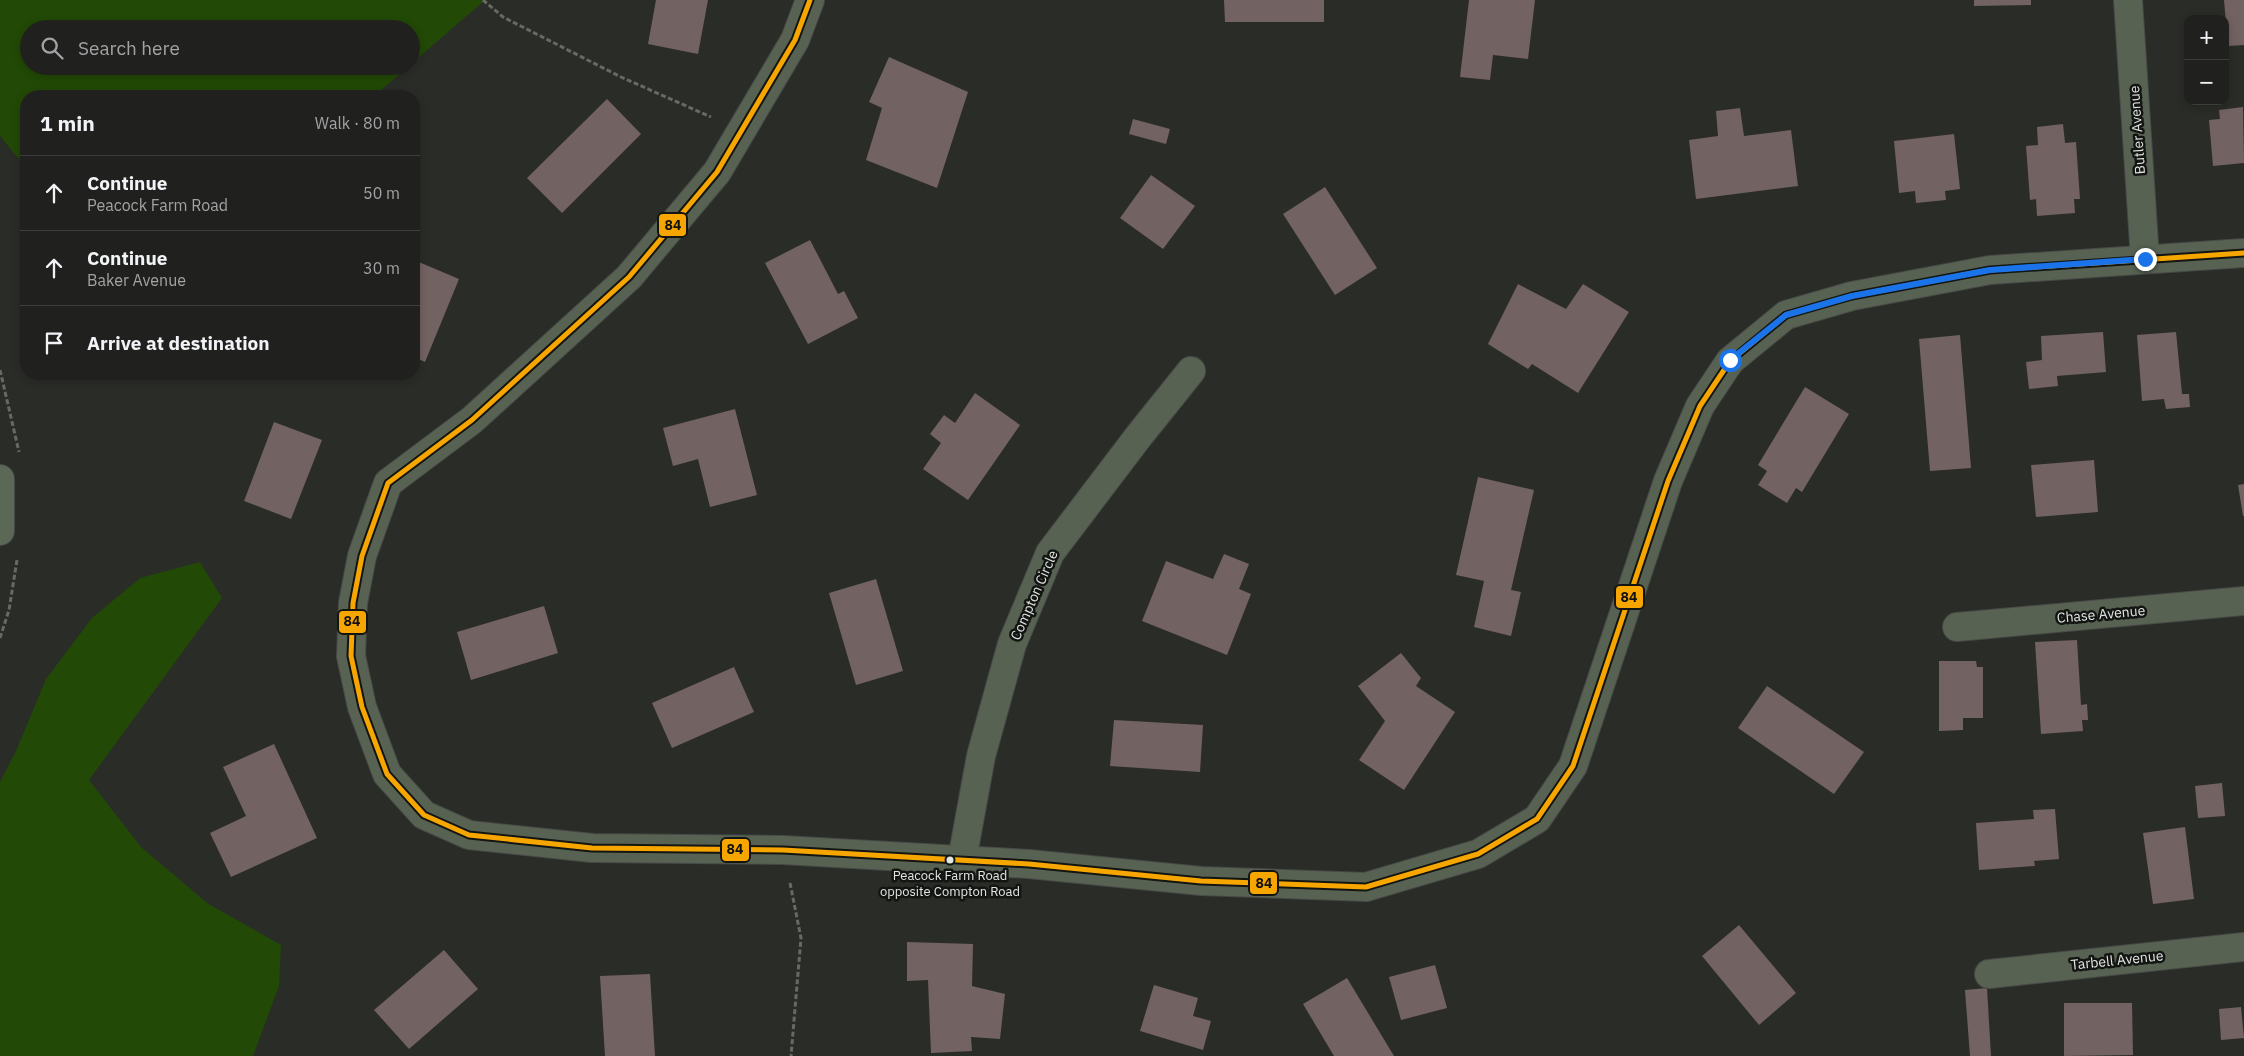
<!DOCTYPE html>
<html lang="en">
<head>
<meta charset="utf-8">
<style>
  :root { --surface:#20211e; --page:#2d2e2b; --text:#f1f3f6; --muted:#a2a3a4; --line:#3d3e3c }
  body { margin:0; font-family:"IBM Plex Sans",sans-serif; background:var(--page); color:var(--text) }
  .controls { position:absolute; right:15px; top:15px; display:grid; overflow:hidden; border-radius:10px; box-shadow:0 2px 8px #0003 }
  .controls button { width:45px; height:45px; display:grid; place-items:center; padding:0; border:0; border-bottom:1px solid var(--line); background:var(--surface); color:var(--text); font:25px sans-serif }
  .stop { position:absolute; width:15px; height:15px; margin:-11px; border:4px solid #1a73e8; border-radius:50%; background:#fff }
  .stop.end { background:#1a73e8; border-color:#fff; box-shadow:0 1px 5px #0008 }
  .list { margin:0; padding:0; list-style:none }
  h2 { display:flex; justify-content:space-between; align-items:center; height:65px; margin:0; padding:0 20px; font-size:21px }
  h2 small { font-size:16px; font-weight:400; color:var(--muted) }
  .list li { display:grid; grid-template-columns:32px 1fr auto; gap:15px; align-items:center; box-sizing:border-box; height:75px; padding:0 20px; border-top:1px solid var(--line) }
  .list b { display:block; font-size:19px; white-space:nowrap }
  .list p { margin:0; font-size:16px; white-space:nowrap; color:var(--muted) }
  .list em { font-size:16px; font-style:normal; color:var(--muted) }
  .icon { flex:none; width:28px; height:28px; fill:none; stroke:currentColor; stroke-width:2; stroke-linecap:round; stroke-linejoin:round }
  .map { position:relative; flex:none; width:2244px; height:1056px; overflow:hidden }
  .search { position:absolute; background:var(--surface); box-shadow:0 2px 8px #0003; left:20px; top:20px; width:400px; height:55px; display:flex; align-items:center; gap:12px; box-sizing:border-box; padding:0 18px; border-radius:28px; color:var(--muted); font-size:19px }
  .panel { position:absolute; background:var(--surface); box-shadow:0 2px 8px #0003; left:20px; top:90px; width:400px; height:290px; border-radius:20px }
  .map>svg:first-child { display:block }
  .green { fill:#224906 }
  .building { fill:#736262 }
  .lines { fill:none; stroke-linecap:round; stroke-linejoin:round }
  .minor-casing { stroke:#474946; stroke-width:30 }
  .tertiary-casing { stroke:#474946; stroke-width:30 }
  .motorway-casing { stroke:#474946; stroke-width:30 }
  .path { stroke:#656b62; stroke-width:3; stroke-dasharray:5 2.5; stroke-linecap:butt }
  .minor { stroke:#586252; stroke-width:28 }
  .tertiary { stroke:#586252; stroke-width:28 }
  .motorway { stroke:#5c6856; stroke-width:28 }
  .bus-1-casing { stroke:#131512; stroke-width:9 }
  .bus-1 { stroke:#f7a600; stroke-width:5 }
  .route { stroke:#1a73e8; stroke-width:6 }
  .bus-dot { fill:#e2e6e1; stroke:#131512; stroke-width:2 }
  .labels { text-anchor:middle; dominant-baseline:central; stroke-width:5; stroke-linejoin:round; paint-order:stroke }
  .bus-label { font-size:13px; fill:#e2e6e1; stroke:#131512 }
  .street-label { font-size:14px; fill:#e2e6e1; stroke:#131512 }
  .line-badge { stroke:#131512; stroke-width:2 }
  .pale-badge-label { font-size:14px; text-anchor:middle; font-weight:bold; fill:#111 }
</style>
</head>
<body>
<div class="map">
<svg width="2244" height="1056" viewBox="0 0 2244 1056">
  <rect width="100%" height="100%" fill="#2a2c28"/>
  <g class="green">
    <path d="M0,0H485L411,64V29H29V66H409L374,96H26V168L0,136Z"/>
    <path d="M200,562L222,598L89,780L141,847L207,903L281,945L279,986L253,1056H0V782L16,751L46,679L92,618L140,578Z"/>
  </g>
  <g class="building">
    <path d="M656,0H708L698,54L648,44Z"/>
    <path d="M1224,0H1324V22H1225Z"/>
    <path d="M1469,0H1535L1528,59L1493,55L1490,80L1460,77Z"/>
    <path d="M1974,0H2031V5L1974,6Z"/>
    <path d="M2224,0H2244V45L2228,46Z"/>
    <path d="M889,57L968,92L937,188L866,160L882,108L869,102Z"/>
    <path d="M607,99L641,134L562,213L527,178Z"/>
    <path d="M2243,107L2244,163L2213,166L2209,120L2220,119L2219,110Z"/>
    <path d="M1740,108L1744,136L1791,130L1798,186L1696,199L1689,140L1718,136L1716,111Z"/>
    <path d="M1133,119L1170,129L1166,144L1129,134Z"/>
    <path d="M2063,124L2065,143L2076,142L2080,199H2074L2075,213L2037,216L2036,199L2030,200L2026,146L2038,145L2037,127Z"/>
    <path d="M1954,134L1960,189L1945,191L1946,200L1916,203L1915,191L1899,193L1894,141Z"/>
    <path d="M1151,175L1195,206L1163,249L1120,218Z"/>
    <path d="M1325,187L1377,268L1335,295L1283,214Z"/>
    <path d="M810,240L838,294L844,291L858,318L808,344L765,263Z"/>
    <path d="M414,260L459,279L425,362L414,357Z"/>
    <path d="M1518,284L1566,309L1583,284L1629,312L1578,393L1532,364L1528,369L1488,344Z"/>
    <path d="M2103,332L2106,372L2057,376L2058,386L2029,389L2026,362L2042,360L2041,336Z"/>
    <path d="M2176,332L2182,394H2189L2190,407L2166,409L2164,399L2142,401L2137,335Z"/>
    <path d="M1960,335L1971,468L1930,471L1919,339Z"/>
    <path d="M1805,387L1849,414L1802,492L1796,488L1787,503L1758,485L1767,471L1758,465Z"/>
    <path d="M975,393L1020,425L968,500L923,469L941,443L930,434L944,415L955,423Z"/>
    <path d="M735,409L757,495L710,507L698,459L673,466L663,428Z"/>
    <path d="M274,422L322,440L291,519L244,501Z"/>
    <path d="M2094,460L2098,512L2036,517L2031,465Z"/>
    <path d="M1478,477L1534,490L1511,590L1521,592L1511,636L1474,627L1484,581L1456,575Z"/>
    <path d="M2244,484V516H2243L2238,485Z"/>
    <path d="M1224,554L1249,564L1239,589L1251,594L1227,655L1142,621L1166,561L1213,579Z"/>
    <path d="M876,579L903,671L856,685L829,593Z"/>
    <path d="M544,606L558,653L471,680L457,632Z"/>
    <path d="M2077,640L2081,705L2087,704L2088,720H2082L2083,731L2041,734L2035,642Z"/>
    <path d="M1401,653L1421,678L1416,686L1455,712L1404,790L1359,760L1385,721L1358,686Z"/>
    <path d="M1939,661H1976L1977,667H1983V718H1963V730L1939,731Z"/>
    <path d="M734,667L754,712L672,748L652,703Z"/>
    <path d="M1767,686L1864,752L1834,794L1738,728Z"/>
    <path d="M1114,720L1203,725L1200,772L1110,766Z"/>
    <path d="M274,744L317,838L231,877L210,833L246,816L223,767Z"/>
    <path d="M2222,783L2225,816L2198,818L2195,786Z"/>
    <path d="M2055,809L2059,859L2034,861L2035,866L1979,870L1976,823L2034,819L2033,810Z"/>
    <path d="M2185,827L2194,899L2153,904L2143,833Z"/>
    <path d="M1739,925L1796,993L1759,1025L1702,956Z"/>
    <path d="M907,942L973,944L972,986L1005,994L1000,1039L971,1037L972,1051L931,1053L928,980L907,981Z"/>
    <path d="M444,950L478,989L409,1049L374,1010Z"/>
    <path d="M1435,965L1447,1008L1401,1020L1389,977Z"/>
    <path d="M650,974L655,1056H605L600,976Z"/>
    <path d="M1347,978L1394,1056H1334L1303,1004Z"/>
    <path d="M1154,985L1198,998L1193,1016L1211,1021L1203,1050L1140,1031Z"/>
    <path d="M1987,988L1991,1056H1970L1965,990Z"/>
    <path d="M2064,1003H2132L2133,1055L2064,1056Z"/>
    <path d="M2241,1007L2244,1038L2221,1040L2219,1009Z"/>
  </g>
  <g class="lines">
    <defs>
      <g id="minor">
        <path d="M2128,0L2145,259"/>
        <path d="M1957,627L2244,601"/>
        <path d="M962,860L981,756L1012,644L1050,553L1138,437L1191,371"/>
        <path d="M1989,974L2244,947"/>
      </g>
      <path id="tertiary" d="M810,0L795,40L717,172L629,277L472,420L388,483L362,556L353,603L351,656L362,707L387,774L424,815L469,835L592,848L783,850L1029,864L1201,881L1366,887L1478,854L1537,819L1573,766L1668,481L1700,406L1730,361L1786,315L1852,296L1990,270L2244,253"/>
      <path id="motorway" d="M0,479V531"/>
    </defs>
    <use href="#minor" class="minor-casing"/>
    <use href="#tertiary" class="tertiary-casing"/>
    <use href="#motorway" class="motorway-casing"/>
    <g class="path">
      <path d="M483,0L503,17L621,77L711,117"/>
      <path d="M0,370L19,452"/>
      <path d="M0,638L9,610L17,560"/>
      <path d="M790,883L801,938L791,1056"/>
    </g>
    <use href="#minor" class="minor"/>
    <use href="#tertiary" class="tertiary"/>
    <use href="#motorway" class="motorway"/>
    <defs>
      <path id="bus-1" d="M810,0L795,40L717,172L629,277L472,420L388,483L362,556L353,603L351,656L362,707L387,774L424,815L469,835L592,848L783,850L1029,864L1201,881L1366,887L1478,854L1537,819L1573,766L1668,481L1700,406L1730,361L1786,315L1852,296L1990,270L2244,253"/>
    </defs>
    <use href="#bus-1" class="bus-1-casing"/>
    <use href="#bus-1" class="bus-1"/>
  </g>
  <g class="lines">
    <path class="route" d="M1730,360L1786,315L1852,296L1990,270L2145,259"/>
  </g>
  <circle class="bus-dot" cx="950" cy="860" r="4.5"/>
  <g class="labels">
    <g class="bus-label">
      <text x="950" y="875">Peacock Farm Road<tspan x="950" dy="16">opposite Compton Road</tspan></text>
    </g>
    <g class="street-label">
      <text transform="translate(2137 130) rotate(-94)">Butler Avenue</text>
      <text transform="translate(1034 595) rotate(-66)">Compton Circle</text>
      <text transform="translate(2101 614) rotate(-5)">Chase Avenue</text>
      <text transform="translate(2117 960) rotate(-6)">Tarbell Avenue</text>
    </g>
  </g>
  <g class="line-badge">
    <rect x="658" y="213" width="29" height="24" rx="5" fill="#f7a600"/>
    <rect x="1615" y="585" width="29" height="24" rx="5" fill="#f7a600"/>
    <rect x="338" y="610" width="29" height="24" rx="5" fill="#f7a600"/>
    <rect x="721" y="838" width="29" height="24" rx="5" fill="#f7a600"/>
    <rect x="1249" y="871" width="29" height="24" rx="5" fill="#f7a600"/>
  </g>
  <g class="pale-badge-label">
    <text x="673" y="230">84</text>
    <text x="1629" y="602">84</text>
    <text x="352" y="626">84</text>
    <text x="735" y="854">84</text>
    <text x="1264" y="888">84</text>
  </g>
</svg>
<div class="controls">
<button>+</button>
<button>−</button>
</div>
<div class="stop" style="left:1730px;top:360px"></div>
<div class="stop end" style="left:2145px;top:259px"></div>
<div class="search"><svg class="icon" aria-label="search" viewBox="0 0 24 24"><circle cx="10" cy="10" r="6"/><path d="M15 15l6 6"/></svg>Search here</div>
<section class="panel">
<h2>1 min<small>Walk · 80 m</small></h2>
<ul class="list">
<li><svg class="icon" aria-label="ahead" viewBox="0 0 24 24"><path d="M12 20V5M6 11l6-6 6 6"/></svg><div><b>Continue</b><p>Peacock Farm Road</p></div><em>50 m</em></li>
<li><svg class="icon" aria-label="ahead" viewBox="0 0 24 24"><path d="M12 20V5M6 11l6-6 6 6"/></svg><div><b>Continue</b><p>Baker Avenue</p></div><em>30 m</em></li>
<li><svg class="icon" aria-label="arrive" viewBox="0 0 24 24"><path d="M6 21V4h12l-3 4 3 4H6"/></svg><div><b>Arrive at destination</b></div></li>
</ul>
</section>
</div>
</body>
</html>
